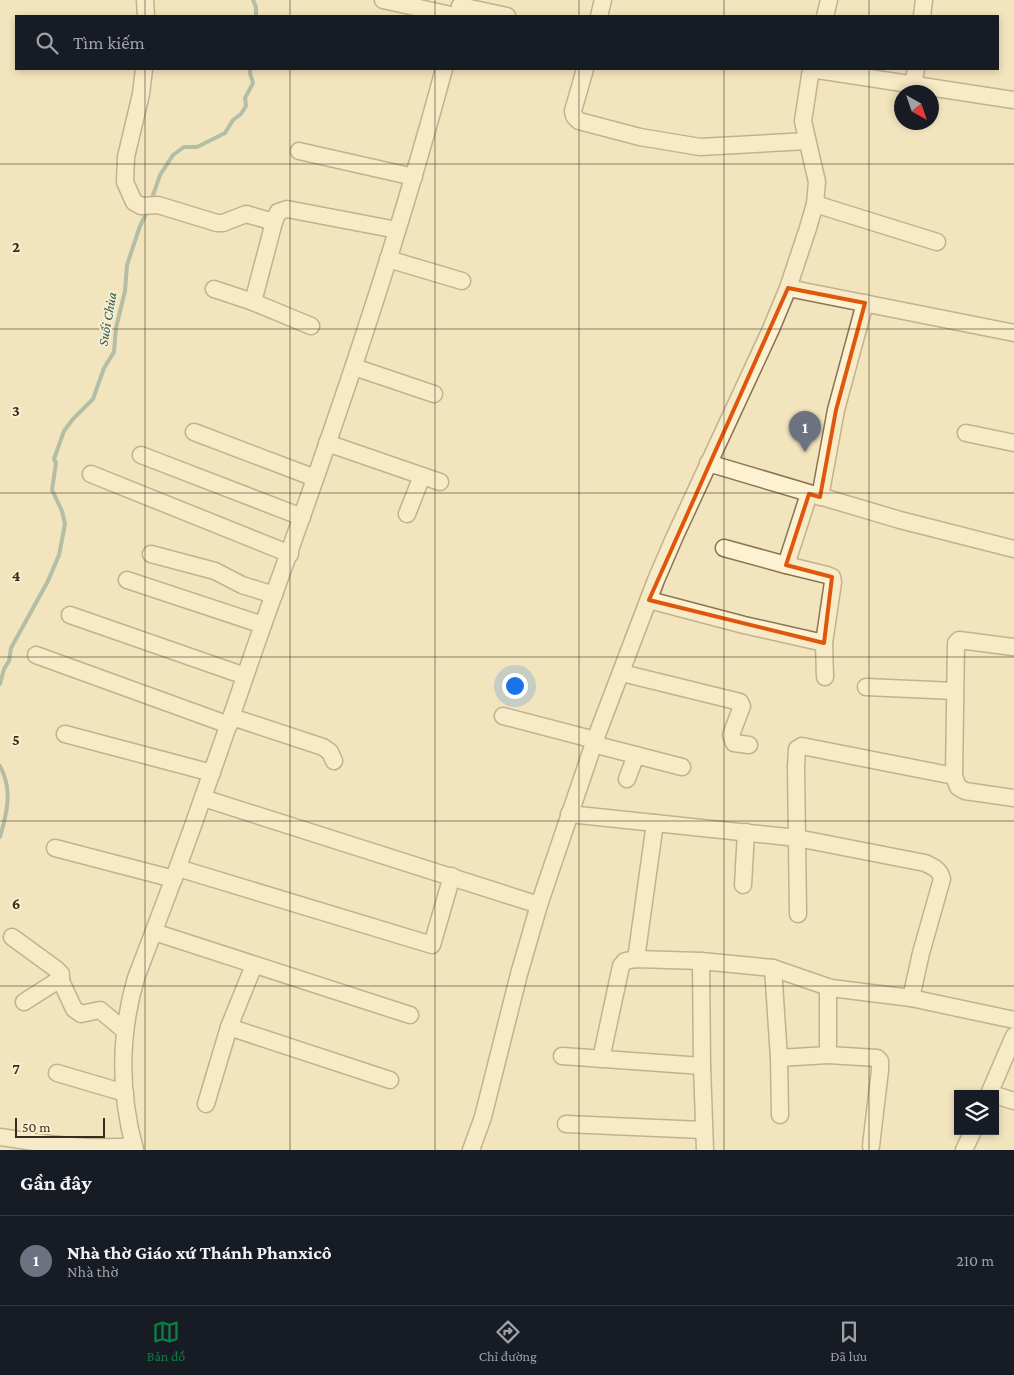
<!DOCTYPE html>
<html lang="vi">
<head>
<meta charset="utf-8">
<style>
  :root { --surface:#171b24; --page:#20242c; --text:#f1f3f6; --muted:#9ea1a6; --line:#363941; --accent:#0b8043 }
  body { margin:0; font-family:"Crimson Pro",serif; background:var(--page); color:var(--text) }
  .controls { position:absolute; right:15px; bottom:15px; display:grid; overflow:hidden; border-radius:0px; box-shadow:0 2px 8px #0003 }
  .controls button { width:45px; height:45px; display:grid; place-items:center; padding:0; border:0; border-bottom:1px solid var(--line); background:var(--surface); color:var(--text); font:25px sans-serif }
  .compass { position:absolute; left:894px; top:85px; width:45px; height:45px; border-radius:50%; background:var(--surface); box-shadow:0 2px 8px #0003; rotate:140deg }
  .scale { position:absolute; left:15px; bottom:12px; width:90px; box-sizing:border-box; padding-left:5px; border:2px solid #392b1b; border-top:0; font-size:14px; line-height:18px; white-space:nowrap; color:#392b1b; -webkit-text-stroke:4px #f8eecd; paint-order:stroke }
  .you { position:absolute; left:514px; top:685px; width:18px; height:18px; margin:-12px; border:4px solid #fff; border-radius:50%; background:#1a73e8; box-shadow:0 0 0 8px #1a73e833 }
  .badge { display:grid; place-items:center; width:32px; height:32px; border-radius:50%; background:var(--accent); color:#fff; font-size:16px; font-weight:700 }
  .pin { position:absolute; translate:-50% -41px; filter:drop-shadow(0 1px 2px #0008) }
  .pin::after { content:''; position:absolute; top:26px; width:18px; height:15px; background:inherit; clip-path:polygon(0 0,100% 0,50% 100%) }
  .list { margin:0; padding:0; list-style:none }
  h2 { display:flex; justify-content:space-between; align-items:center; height:65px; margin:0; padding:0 20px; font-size:21px }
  h2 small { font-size:16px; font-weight:400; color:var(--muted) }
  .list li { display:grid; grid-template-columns:32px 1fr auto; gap:15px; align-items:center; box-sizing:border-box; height:90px; padding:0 20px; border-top:1px solid var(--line) }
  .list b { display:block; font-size:19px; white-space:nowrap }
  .list p { margin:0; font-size:16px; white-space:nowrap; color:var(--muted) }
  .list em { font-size:16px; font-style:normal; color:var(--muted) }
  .icon { flex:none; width:28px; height:28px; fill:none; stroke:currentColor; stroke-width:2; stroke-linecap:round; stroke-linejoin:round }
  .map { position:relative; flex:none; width:1014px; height:1150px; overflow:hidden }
  .search { position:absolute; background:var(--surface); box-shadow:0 2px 8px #0003; left:15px; right:15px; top:15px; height:55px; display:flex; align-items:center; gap:12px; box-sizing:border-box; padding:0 18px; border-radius:0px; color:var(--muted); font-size:19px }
  .sheet { height:155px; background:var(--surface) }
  nav { display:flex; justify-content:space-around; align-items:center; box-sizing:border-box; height:70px; border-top:1px solid var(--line); background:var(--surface); font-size:14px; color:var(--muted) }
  nav a { display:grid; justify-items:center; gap:2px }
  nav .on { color:var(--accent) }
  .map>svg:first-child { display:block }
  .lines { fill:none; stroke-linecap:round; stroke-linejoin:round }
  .stream { stroke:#689188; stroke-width:4 }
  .minor-casing { stroke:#8b7454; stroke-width:19 }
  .minor { stroke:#fcf1d1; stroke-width:16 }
  .marked { fill:none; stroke:#df570d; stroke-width:4; stroke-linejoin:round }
  .grid { fill:none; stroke:#392b1b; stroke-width:1; stroke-opacity:0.55 }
  .labels { text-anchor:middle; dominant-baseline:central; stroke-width:4; stroke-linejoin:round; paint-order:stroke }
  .water-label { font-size:14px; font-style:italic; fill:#285a59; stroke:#f8eecd }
  .grid-label { font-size:16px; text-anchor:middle; font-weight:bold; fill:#392b1b; stroke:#f8eecd; stroke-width:4; stroke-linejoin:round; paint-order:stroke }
</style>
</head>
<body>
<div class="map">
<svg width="1014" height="1150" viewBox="0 0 1014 1150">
  <rect width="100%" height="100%" fill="#f2e4bd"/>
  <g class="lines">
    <g class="stream">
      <path d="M253,0L256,7V16"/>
      <path d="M151,201L160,175L173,155L184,147H197L225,133L233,120L241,114L246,106L245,98L253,83L250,73V69"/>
      <path d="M0,684L4,669L9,661L11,648L48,581L59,555L65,524L62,511L52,490L56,463L54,459L64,431L73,419L93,399L104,368L114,352L116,328L125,291L127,265L140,226L148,210"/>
      <path d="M0,766C13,790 7,813 0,837"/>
    </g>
    <defs>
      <g id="minor">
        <path d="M145,0L146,16"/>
        <path d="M383,0L455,16"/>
        <path d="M460,6L507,16"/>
        <path d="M599,16L603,0"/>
        <path d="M825,16L829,0"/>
        <path d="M922,16L924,0"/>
        <path d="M144,69L141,94L126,157L125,182L134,202L141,206L158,205L217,223H223L246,214L274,222L278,212L287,209L397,230"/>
        <path d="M585,69L573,111L574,116L579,121L640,137L700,147L807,141"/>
        <path d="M811,69L1014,100"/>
        <path d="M913,85L916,69"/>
        <path d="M299,151L414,177"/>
        <path d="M815,204L937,242"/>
        <path d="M274,222L253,302L311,326"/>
        <path d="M388,259L462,281"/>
        <path d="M788,288L1014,333"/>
        <path d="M214,289L253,302"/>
        <path d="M354,367L434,394"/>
        <path d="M194,432L315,478"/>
        <path d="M966,433L1014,443"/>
        <path d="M327,443L440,482"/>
        <path d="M141,455L302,517"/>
        <path d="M708,463L900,520L1014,549"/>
        <path d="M91,474L290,554"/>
        <path d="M809,494L786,565L827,575L832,577L833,582L824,643L825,677"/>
        <path d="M820,497L836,410L865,303"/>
        <path d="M407,514L422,476"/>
        <path d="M724,548L786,565"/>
        <path d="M151,554L215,571L242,585L274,595"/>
        <path d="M127,580L263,625"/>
        <path d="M649,600L744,625L824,643"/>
        <path d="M70,615L245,676"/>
        <path d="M36,655L229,725"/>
        <path d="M622,673L740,702L742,706L731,735L734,743L749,745"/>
        <path d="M866,687L955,691"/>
        <path d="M503,716L595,740"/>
        <path d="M232,717L323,747L330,752L334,761"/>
        <path d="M65,734L212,773"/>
        <path d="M593,744L682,767"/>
        <path d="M954,776L956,643L959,640L1013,647"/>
        <path d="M627,779L636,755"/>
        <path d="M203,798L539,905"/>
        <path d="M569,814L797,838L925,863C934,867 940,870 942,879L921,953L911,998"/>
        <path d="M55,848L174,879"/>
        <path d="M178,868L432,945L452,876"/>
        <path d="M743,885L746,832"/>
        <path d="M798,914L796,767L797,749L802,746L954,776L958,787L965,791L1014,798"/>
        <path d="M154,932L410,1015"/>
        <path d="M12,937L56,969L61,974V981"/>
        <path d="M636,959L655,823"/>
        <path d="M701,961L702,1066L705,1150"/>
        <path d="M773,968L779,1058L780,1115"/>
        <path d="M24,1002L57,981H61L74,1009L81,1014L100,1010L124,1030"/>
        <path d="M229,1027L390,1080"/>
        <path d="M828,1055L877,1058L880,1061V1070L871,1146"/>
        <path d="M562,1056L702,1066"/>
        <path d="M779,1058L828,1055V987"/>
        <path d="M601,1059L621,966L625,961L636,959L701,961L773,968L831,988L911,998L1014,1020"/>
        <path d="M57,1073L125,1093"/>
        <path d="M989,1094L1014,1036"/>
        <path d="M995,1095L1014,1101"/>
        <path d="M206,1104L229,1027L254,965"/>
        <path d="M566,1124L703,1130"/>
        <path d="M0,1137C44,1144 89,1150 134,1146"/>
        <path d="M135,1150C119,1092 119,1036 136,978C159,918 182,858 203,797C227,731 249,663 273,597C336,423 396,247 444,69"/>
        <path d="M471,1150L483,1117L519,974L539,905L595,740L656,580L675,536L771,329L788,288L808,228L815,204L817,182L803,121L811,69"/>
        <path d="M964,1150L973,1131"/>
      </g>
    </defs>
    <use href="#minor" class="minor-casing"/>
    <use href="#minor" class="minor"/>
  </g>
  <path d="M0 0H1014V1150H0ZM788,288L865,303L836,410L820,497L809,494L786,565L832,577L824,643L649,600Z" fill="#f2e4bd" fill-opacity=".55" fill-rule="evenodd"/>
  <path class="marked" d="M788,288L865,303L836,410L820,497L809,494L786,565L832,577L824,643L649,600Z"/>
  <path class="grid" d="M145,0V16M290,0V16M435,0V16M579,0V16M724,0V16M869,0V16M145,69V1150M290,69V1150M435,69V1150M579,69V1150M724,69V1150M869,69V1150M0,164H1014M0,329H1014M0,493H1014M0,657H1014M0,821H1014M0,986H1014"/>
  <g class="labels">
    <g class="water-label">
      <text transform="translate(107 319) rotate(-80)">Suối Chùa</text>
    </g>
  </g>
  <g class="grid-label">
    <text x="16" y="252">2</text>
    <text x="16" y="416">3</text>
    <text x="16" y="581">4</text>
    <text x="16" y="745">5</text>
    <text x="16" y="909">6</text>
    <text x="16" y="1074">7</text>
  </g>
</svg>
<div class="controls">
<button><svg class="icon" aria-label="layers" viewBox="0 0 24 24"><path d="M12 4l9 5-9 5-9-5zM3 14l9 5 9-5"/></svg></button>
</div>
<svg class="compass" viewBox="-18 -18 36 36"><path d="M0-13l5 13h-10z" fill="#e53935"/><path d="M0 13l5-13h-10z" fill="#9ea1a6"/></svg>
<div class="scale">50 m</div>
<div class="you"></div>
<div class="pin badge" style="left:805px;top:452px;background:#6b7280">1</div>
<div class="search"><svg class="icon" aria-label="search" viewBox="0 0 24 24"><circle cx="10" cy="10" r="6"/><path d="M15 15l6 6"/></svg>Tìm kiếm</div>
</div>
<section class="sheet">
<h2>Gần đây<small></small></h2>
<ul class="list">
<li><span class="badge" style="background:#6b7280">1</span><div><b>Nhà thờ Giáo xứ Thánh Phanxicô</b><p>Nhà thờ</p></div><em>210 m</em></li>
</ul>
</section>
<nav>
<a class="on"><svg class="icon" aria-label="map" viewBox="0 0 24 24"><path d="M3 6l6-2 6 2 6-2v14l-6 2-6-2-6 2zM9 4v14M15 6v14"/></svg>Bản đồ</a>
<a><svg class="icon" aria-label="directions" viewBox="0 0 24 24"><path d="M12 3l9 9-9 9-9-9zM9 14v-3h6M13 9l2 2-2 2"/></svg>Chỉ đường</a>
<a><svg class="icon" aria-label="saved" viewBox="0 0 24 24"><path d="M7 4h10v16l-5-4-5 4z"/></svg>Đã lưu</a>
</nav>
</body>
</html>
